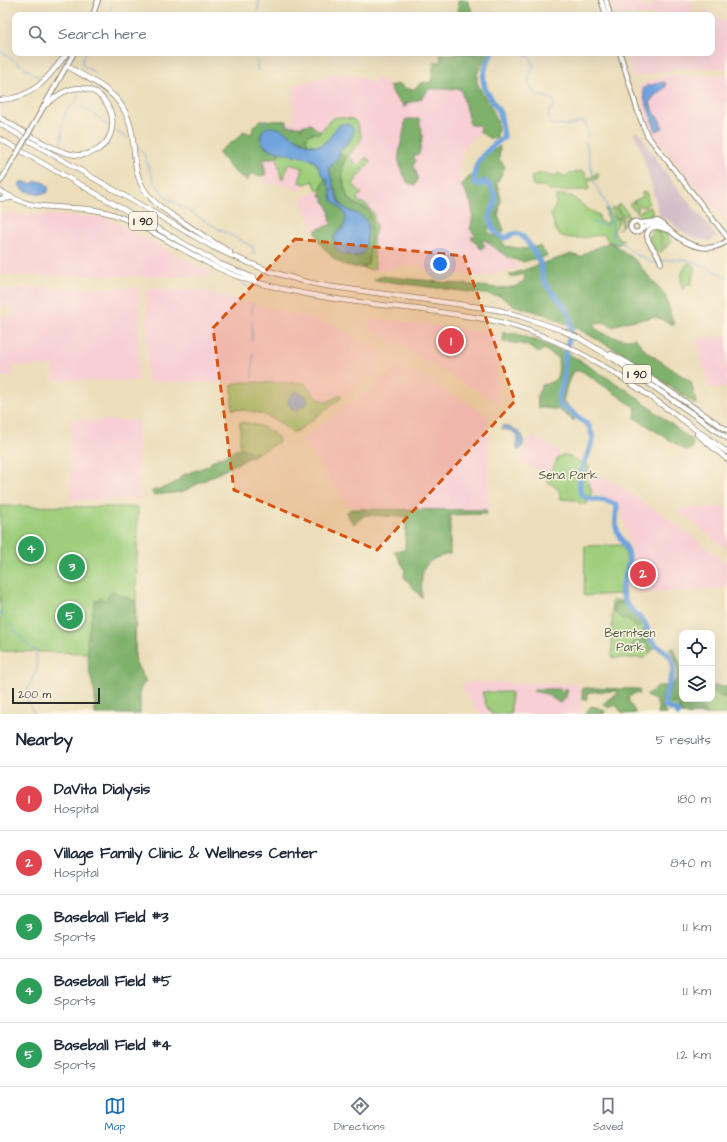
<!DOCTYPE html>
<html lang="en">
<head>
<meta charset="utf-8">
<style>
  :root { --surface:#fff; --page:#f2f2f3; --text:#1f2937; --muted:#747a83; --line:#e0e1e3; --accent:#1f6fb2 }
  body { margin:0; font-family:"Architects Daughter",sans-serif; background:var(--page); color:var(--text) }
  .controls { position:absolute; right:12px; bottom:12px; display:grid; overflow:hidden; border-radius:8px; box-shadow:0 4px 16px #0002 }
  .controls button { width:36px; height:36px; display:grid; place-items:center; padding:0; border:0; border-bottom:1px solid var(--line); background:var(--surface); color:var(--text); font:20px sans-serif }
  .scale { position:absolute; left:12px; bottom:10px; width:88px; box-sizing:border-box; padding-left:4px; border:2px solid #2b2b2b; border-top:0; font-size:11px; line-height:14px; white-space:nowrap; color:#2b2b2b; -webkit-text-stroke:3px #fcf5e5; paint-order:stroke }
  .you { position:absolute; left:440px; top:264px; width:14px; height:14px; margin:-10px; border:3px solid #fff; border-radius:50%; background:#1a73e8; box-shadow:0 0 0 6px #1a73e833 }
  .badge { display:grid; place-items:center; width:26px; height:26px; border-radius:50%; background:var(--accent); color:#fff; font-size:13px; font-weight:700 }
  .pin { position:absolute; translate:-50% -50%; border:2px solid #fff; box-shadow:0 1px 4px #0006 }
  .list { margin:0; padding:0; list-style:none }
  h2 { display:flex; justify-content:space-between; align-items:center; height:52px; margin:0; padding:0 16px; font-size:17px }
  h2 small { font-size:13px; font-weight:400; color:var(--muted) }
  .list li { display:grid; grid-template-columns:26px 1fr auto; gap:12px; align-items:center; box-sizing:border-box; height:64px; padding:0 16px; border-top:1px solid var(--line) }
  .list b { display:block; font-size:15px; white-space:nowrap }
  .list p { margin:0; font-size:13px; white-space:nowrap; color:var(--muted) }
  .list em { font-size:13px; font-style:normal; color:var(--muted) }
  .icon { flex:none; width:22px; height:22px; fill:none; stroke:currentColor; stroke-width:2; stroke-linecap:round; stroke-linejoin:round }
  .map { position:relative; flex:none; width:727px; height:714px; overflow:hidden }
  .search { position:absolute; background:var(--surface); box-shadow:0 4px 16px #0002; left:12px; right:12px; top:12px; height:44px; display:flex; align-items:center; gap:10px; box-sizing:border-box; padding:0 14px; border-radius:8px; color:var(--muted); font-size:15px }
  .sheet { height:372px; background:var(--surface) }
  nav { display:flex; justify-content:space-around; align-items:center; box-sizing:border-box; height:56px; border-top:1px solid var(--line); background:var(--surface); font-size:11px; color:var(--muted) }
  nav a { display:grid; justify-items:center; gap:2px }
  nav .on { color:var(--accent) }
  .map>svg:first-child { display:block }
  .built { fill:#f7cfd4 }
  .industrial { fill:#d2bdc8 }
  .green { fill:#9ece7c; stroke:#647c54 }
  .forest { fill:#7eb16c; stroke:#546e4c }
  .water { fill:#71a4dd; stroke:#4e6884 }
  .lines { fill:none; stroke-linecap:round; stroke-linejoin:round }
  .stream { stroke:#71a4dd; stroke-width:1 }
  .river { stroke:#71a4dd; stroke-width:5.5 }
  .major-casing { stroke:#8c8473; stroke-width:6 }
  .highway-casing { stroke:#8c8473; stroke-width:6 }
  .major { stroke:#fff; stroke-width:4 }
  .highway { stroke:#fff; stroke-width:4.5 }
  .major-bridge-casing { stroke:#8c8473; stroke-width:6; stroke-linecap:butt }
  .major-bridge { stroke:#fff; stroke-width:4 }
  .marked { fill:#d5540f; fill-opacity:0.2; stroke:#d5540f; stroke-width:3; stroke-dasharray:8 5; stroke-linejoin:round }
  .labels { text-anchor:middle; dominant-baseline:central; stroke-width:3; stroke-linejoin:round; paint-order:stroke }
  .shield { fill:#fcf5e5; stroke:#6a6863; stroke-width:1 }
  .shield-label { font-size:11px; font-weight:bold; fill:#2b2b2b }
  .park-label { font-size:12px; fill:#4e5c43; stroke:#fcf5e5 }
</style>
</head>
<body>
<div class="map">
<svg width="727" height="714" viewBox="0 0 727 714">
  <rect width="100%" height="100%" fill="#fcf5e5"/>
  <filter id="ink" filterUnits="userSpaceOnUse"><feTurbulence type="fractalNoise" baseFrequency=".025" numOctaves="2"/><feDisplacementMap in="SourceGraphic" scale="8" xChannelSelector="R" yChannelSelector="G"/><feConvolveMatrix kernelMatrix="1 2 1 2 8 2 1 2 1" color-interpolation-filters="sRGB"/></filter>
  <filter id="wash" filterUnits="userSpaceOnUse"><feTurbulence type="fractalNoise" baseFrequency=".012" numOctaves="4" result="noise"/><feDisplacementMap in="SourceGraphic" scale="16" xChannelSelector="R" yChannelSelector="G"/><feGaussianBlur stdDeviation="0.9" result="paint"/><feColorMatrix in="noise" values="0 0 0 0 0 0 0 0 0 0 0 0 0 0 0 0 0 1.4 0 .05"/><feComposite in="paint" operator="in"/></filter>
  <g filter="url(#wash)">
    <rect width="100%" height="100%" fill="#ecdebb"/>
    <g class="built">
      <path d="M609,0H636L638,7L644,6L651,9L653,0H692L693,12L690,13V15H614Z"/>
      <path d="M706,9L727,24V69L683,68L636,77L633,76L626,53H712V15H700Z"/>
      <path d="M336,74L358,76L373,84L377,77L389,86L399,84L407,89L468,86L479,106L480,132L467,144L461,155L459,169L461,185L472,204L474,214L470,229L507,257L518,264L520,267L497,274L478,276L438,272L423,268L420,265L401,266L387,270L365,269L343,264L333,258L317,239L301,199L319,190L317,180L305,181L300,191L284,184L278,183L266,184L264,183V170L255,134L260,120L291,122L293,120L294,105L292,104L294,85Z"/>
      <path d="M670,75H727V223L653,135L645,115L640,89L642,84Z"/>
      <path d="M0,213L105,217L211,273L212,277L0,275Z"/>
      <path d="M16,287L140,288L138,381L53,380L54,366H13V374L12,377H0V316H13V307L0,306V289H16Z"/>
      <path d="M147,288L199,290L302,316L340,328L385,354L373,375L341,398L340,394L328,402L316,398L305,383L147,382Z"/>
      <path d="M370,318L495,333L498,335V402L368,328Z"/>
      <path d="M717,335H727V388H709L696,337H717Z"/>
      <path d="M398,364L489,416V510L361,509L347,503L302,440L392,372Z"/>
      <rect x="70" y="420" width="68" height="80"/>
      <path d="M531,436L559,451L549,476L522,462L520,460L521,455Z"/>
      <path d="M588,469L616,484L682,528L727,564V588L636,594L630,579L633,566V552L627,538L623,515L619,505L592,491L585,475Z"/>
      <path d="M723,506L727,508V549L677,510Z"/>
      <path d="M469,682L580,684L581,714H479L460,685Z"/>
    </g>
    <path class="industrial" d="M634,131L641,134L649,149L668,176L717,236L710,241L698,239L689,236L677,228L671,221L660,216L648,172Z"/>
    <g class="green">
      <path d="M337,117L353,119L356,122L362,137L360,142L348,156L358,165L366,157L371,162L363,169L361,168L364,171L356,178L357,179L353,184L362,194L358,196L357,200L368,206L370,210L373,212L376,229L373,238L375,268L373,270L362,268L368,264L371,228L363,208L349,199L346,193L342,174L343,163L346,159L343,155L339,154L353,136V129L347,124L320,146L308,144L306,140C308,133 312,132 318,134L331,119Z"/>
      <path d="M280,152C290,153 310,156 316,164C320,168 321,173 325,177L324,183L319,190H317L313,181L305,184L299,182L303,168L288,164L284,178H281L277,157Z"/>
      <path d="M584,171L587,178L592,177L597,172L599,174L597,179L588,181L589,190L550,191L545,186H533L531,177L541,173L554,177L559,173L563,176H566L569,173Z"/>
      <path d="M646,191L649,203L645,207H642L633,201L643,197L642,193Z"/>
      <path d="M564,195L571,196L588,209L599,215V220L604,223L609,222L605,209H608L615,218L620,219L614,231L618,238L624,240L618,245L608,241L604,234C593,236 562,244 556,230C554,225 553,219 551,214L556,205V196Z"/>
      <path d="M633,202L639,208L637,212L638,213L649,207L651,208L653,216L641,218L629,204Z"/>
      <path d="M619,204L627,211L630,218H627L626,222L618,230L621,227L622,218L616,217L611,208H615L623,218L622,224H624L626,218L628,216V214L625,216L622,215L616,207Z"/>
      <path d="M656,229L660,230L669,234L667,237L671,241L665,249L660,232H658L663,250L660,252H657C652,245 644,234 656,229Z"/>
      <path d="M688,263L695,266L691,284H686L683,290C680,279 680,273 688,263Z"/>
      <path d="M242,382L305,383C312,392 316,400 328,402L340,394L341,398L299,430L294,432H291C275,416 254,410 232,409V385Z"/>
      <path d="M240,422C254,423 267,427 278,437L279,442L258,453L254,452L213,466L240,448Z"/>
      <path d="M566,455L590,467L585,475L592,491L587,504H580L576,500L561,499C560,490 556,486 547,482L558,457Z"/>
      <path d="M0,506L138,507L135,654L0,651Z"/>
      <path d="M623,545C632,568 620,574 620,594L584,596L585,546Z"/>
      <path d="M623,600C628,610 636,615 642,622C649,629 649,640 655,648L645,658H612V601Z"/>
      <path d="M672,684L682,685V699H712V685L727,686V714H680L679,709L668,706C664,698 668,692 672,684Z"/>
      <path d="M482,692H511V714H491L486,705Z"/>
    </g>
    <g class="forest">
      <path d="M458,0H467L474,15H458Z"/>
      <path d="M456,53H489C485,62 477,68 477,78C476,83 480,88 482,92C490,106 503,122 496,139L489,138L480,132V125H470L461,89H428C424,100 417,101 406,103V106L403,107L402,103L397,100L389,86L399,84L407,89H414L421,83L431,82L434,62H441L440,54L456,55Z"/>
      <path d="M408,119H420V126L422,128L421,134L423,135L419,154L414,155V158L416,161L413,166C417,173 420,179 415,185L408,183C405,177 401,170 399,162C397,151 405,134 405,120Z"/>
      <path d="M260,120L287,121V126H300L301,129L302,127L301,126L310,124L321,132L318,134C313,132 309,133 306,139L308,144L297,138L263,130L260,137L266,148L280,152L277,157L263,160L266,175L258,176L251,173L247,181L232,170L218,152L242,135L243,131L251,134L255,125Z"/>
      <path d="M500,146L499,159L505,167L497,183L501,200L498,216L504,230L502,233L493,231L488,227V232L501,239L505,246L524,249L540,246L547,256L522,262L507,257L485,240L482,241L485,246L481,249L471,237L476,236L470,229C476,209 471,202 461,185L478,168L484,157Z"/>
      <path d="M339,154L346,156C345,160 344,162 343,165C341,176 343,196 353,203C357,206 366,207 369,211C375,221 370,252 368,264L362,268C356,267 349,267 343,264C332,260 316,242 316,230L332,224L330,220L331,219L329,214L330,213L326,202H324L323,197H321C318,189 324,185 325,177L331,190V198L343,212L346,217L344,227L341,229L334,239L335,247C340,250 346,254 351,256C368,262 367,235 368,225L360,215L346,209L340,203L335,188L331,182L330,171L328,167L337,160Z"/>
      <path d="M610,242L633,258L665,295L674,325L656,317L624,322L613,327L604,322L595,323L594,327C604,336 622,341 635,338L647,352L691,382L697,405L620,352L584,332L547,315L513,305L500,296L374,280L382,276L499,288L514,287L524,281L525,274L511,277L509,275L571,254L581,257L587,252Z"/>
      <path d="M503,332L517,334L538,341L569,354L627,390L693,441L692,448L687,451L635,418L636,408L582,371H573L567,385L563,401L574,411V421L559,410L538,407L537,396L542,385C560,381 559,375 558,358L544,349L538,353C528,343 516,343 503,342Z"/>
      <path d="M240,448L258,453L182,492L153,495L152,492V491C161,488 178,485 181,476L210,465L212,461Z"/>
      <path d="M351,509L486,510L487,514L450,515V554C420,560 421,571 422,598L404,577L405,569L394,551L405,550L406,517L365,515L354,524L349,518L347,512Z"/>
      <path d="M112,591L135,601V654L136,664L146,681L140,689V714H95V695L89,670L87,640L95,601L101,598L106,601Z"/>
      <path d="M624,602L637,618L642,622L640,626L637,628C634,625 632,622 629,621C620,618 613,615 613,605L615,603Z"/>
      <path d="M644,629L647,630L651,642L655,648L650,653L648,645L646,642L638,649L634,648L632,645L633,642L645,639L642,631Z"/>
      <path d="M674,648L682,669V699H689C689,710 703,706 708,714H682L679,707L675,703L668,704L666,700C668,692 672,687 676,679C680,670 676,655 669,649Z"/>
      <path d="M659,686H666C663,696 658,706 667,714H657L658,712V705L655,700L648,697L646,695Z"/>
      <path d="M712,687L727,688V697H721L717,693L712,691Z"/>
      <path d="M566,688L568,690L565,699L560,703L546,694L533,691L535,689H560L562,691Z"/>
      <path d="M583,688L639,689L640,694L635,693L628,698L630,704L636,713L623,714L616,705L608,708L604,703L610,698L618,694L617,691L591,692L587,693V699L583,700L582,692Z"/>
      <path d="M591,706L599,708L605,711L604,714H585Z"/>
    </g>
    <g class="water">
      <path d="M665,82L666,87L654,96L650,102C652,112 660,118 663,128L656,131L644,97L643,89L647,86Z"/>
      <path d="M340,124C344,124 347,123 350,125C360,133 346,144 341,150C339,153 339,156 337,159C336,162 333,163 331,167H328C332,178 334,193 340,204C345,212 361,212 367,222C369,226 366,249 364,252C361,256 356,256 353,257L348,254L343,255L335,247L334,237L341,229L344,227C344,224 346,220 346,217C343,206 329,204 331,189L328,186V182C327,179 324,177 322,175C319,170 318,163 312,160C297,152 250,155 263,130C280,117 302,152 321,145C328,143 334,129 340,124Z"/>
      <path d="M22,181L31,184C36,180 43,180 48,186V191L47,193C37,196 25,193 19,185Z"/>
      <path d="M295,391L306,396L308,402L307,405L301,406L298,410H293L288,404L289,398Z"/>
      <path d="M503,425L516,430L522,435C524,441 524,446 519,451L517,449V435L512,431L502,429Z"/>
    </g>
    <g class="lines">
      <g class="stream">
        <path d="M108,15L112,6"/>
        <path d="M257,15L259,0"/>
        <path d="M0,51L41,79"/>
        <path d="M86,53L83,58L82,65L97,74"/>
        <path d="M256,53L258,71"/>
        <path d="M522,53L530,58L534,67C532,70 530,73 529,76C527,83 533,93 540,96C543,97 548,97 553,99L554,106L549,112V122L553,125L561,124L568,126L582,121L586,124L588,131L587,138"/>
        <path d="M76,103L78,95"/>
        <path d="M77,104L95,115L108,126"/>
        <path d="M263,120L267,127"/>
        <path d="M117,132L127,138"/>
        <path d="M586,142L594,182L607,205L608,214L612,220L613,240L625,245L635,255L643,257L651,263L659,261"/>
        <path d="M61,145C63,134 60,105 76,104"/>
        <path d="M137,146L144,154L154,182L167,198L210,224L253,247L254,255"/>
        <path d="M593,222L607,226L611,221"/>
        <path d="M662,261C689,256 704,265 727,278"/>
        <path d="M242,283L250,288V290"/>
        <path d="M252,304V314"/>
        <path d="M252,321V341"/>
        <path d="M252,378L253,352"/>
        <path d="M253,384L254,388"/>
        <path d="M0,612L6,619"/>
        <path d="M9,623L29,647L36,650L37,669L28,688V696"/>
        <path d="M28,700L34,714"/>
      </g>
      <path class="river" d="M492,53L486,65L483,78L485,89L500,113L504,137C489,149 471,161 475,183L481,185L484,181C492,185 496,194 495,203C495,206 492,209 491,212C488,223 494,234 505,238C510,236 515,232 519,234C526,237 539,259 541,266C542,271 542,277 544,281C552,296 571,306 571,325C571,336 566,347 565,358C564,366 565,375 563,382C562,391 556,397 560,406L568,409L589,426L593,438C591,450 568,493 587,498C600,502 605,497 617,506C617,514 614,523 617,530C619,540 629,547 629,558C629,576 615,586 627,604C631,611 639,616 644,622C648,627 648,636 652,641C658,649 668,650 672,660C678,676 661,691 666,707L677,711L678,714"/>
    </g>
  </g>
  <g filter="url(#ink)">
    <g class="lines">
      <defs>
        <g id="major">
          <path d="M601,0L606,15"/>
          <path d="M606,0L610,15"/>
          <path d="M93,15L98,0"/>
          <path d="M620,53L639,115L647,135L727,237"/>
          <path d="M31,129L74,53"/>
          <path d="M0,182L15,157"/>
          <circle cx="636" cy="227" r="5.5"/>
          <path d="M640,223L658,221C664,224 668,229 673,233C687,246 710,254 727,241"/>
          <path d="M642,229L651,224H660"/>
          <path d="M661,263C660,260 659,257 657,254C653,247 640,235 652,228C657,225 662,228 667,230"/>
        </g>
        <g id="highway">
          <path d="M67,66C103,87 129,96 133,142C135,158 135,175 144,189C153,204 169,213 183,222C199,233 214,243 230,252"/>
          <path d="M0,100C34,98 48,78 67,53"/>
          <path d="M0,118C20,129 55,153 76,155C84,156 92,153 99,149C130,126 102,75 66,91C58,94 51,101 44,106"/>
          <path d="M0,124L213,247L230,255L269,271L306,282L326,286L464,305L498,310L520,316L561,330L579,338L614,359L727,438"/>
          <path d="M0,139L204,255L220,264L254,278"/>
          <path d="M0,191C9,196 18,201 29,204C57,210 87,205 115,215C159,231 197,262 242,278C301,297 364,303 425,310C449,314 475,316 499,322C588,344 654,400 727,452"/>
          <path d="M0,199L10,198"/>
          <path d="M611,354L628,363L727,430"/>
          <path d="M697,434L727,459"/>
        </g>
      </defs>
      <use href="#major" class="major-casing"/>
      <use href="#highway" class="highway-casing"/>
      <use href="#major" class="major"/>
      <use href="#highway" class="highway"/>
      <defs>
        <path id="major-bridge" d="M15,157L31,129"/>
      </defs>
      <use href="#major-bridge" class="major-bridge-casing"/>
      <use href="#major-bridge" class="major-bridge"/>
    </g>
  </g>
  <path class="marked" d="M295,239L464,256L515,401L377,550L234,490L213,328Z"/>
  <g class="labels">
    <g class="shield">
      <rect x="129" y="212" width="28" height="18" rx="3"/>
      <rect x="623" y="365" width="28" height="18" rx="3"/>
    </g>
    <g class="shield-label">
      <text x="143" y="221">I 90</text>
      <text x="637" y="374">I 90</text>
    </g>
    <g class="park-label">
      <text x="568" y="475">Sena Park</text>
      <text x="630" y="633">Berntsen<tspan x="630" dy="14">Park</tspan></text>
    </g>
  </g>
</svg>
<div class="controls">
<button><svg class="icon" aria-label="locate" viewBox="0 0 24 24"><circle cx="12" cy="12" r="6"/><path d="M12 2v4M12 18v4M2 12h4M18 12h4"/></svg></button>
<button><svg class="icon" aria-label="layers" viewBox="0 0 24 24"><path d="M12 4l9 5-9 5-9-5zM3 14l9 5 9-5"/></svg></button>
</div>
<div class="scale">200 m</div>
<div class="you"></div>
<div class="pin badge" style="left:451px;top:341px;background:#e0444e">1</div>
<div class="pin badge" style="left:643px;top:574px;background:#e0444e">2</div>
<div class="pin badge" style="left:72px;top:567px;background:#2e9e5b">3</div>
<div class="pin badge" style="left:31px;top:549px;background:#2e9e5b">4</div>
<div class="pin badge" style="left:70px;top:616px;background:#2e9e5b">5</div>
<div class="search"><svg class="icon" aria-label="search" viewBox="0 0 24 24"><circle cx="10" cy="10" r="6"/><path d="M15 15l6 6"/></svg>Search here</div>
</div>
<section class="sheet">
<h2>Nearby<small>5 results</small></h2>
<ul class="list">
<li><span class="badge" style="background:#e0444e">1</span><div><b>DaVita Dialysis</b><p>Hospital</p></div><em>180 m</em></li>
<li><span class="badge" style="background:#e0444e">2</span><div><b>Village Family Clinic &amp; Wellness Center</b><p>Hospital</p></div><em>840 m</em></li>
<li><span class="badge" style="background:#2e9e5b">3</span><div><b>Baseball Field #3</b><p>Sports</p></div><em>1.1 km</em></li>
<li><span class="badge" style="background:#2e9e5b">4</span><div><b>Baseball Field #5</b><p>Sports</p></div><em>1.1 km</em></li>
<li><span class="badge" style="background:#2e9e5b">5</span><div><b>Baseball Field #4</b><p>Sports</p></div><em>1.2 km</em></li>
</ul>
</section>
<nav>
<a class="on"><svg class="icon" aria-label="map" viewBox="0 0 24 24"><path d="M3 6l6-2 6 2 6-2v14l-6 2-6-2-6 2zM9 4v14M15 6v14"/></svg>Map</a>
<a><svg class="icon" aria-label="directions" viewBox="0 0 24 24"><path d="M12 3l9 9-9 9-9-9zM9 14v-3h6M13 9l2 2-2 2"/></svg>Directions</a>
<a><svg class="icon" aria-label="saved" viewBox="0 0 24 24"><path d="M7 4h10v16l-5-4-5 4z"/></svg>Saved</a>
</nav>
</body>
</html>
